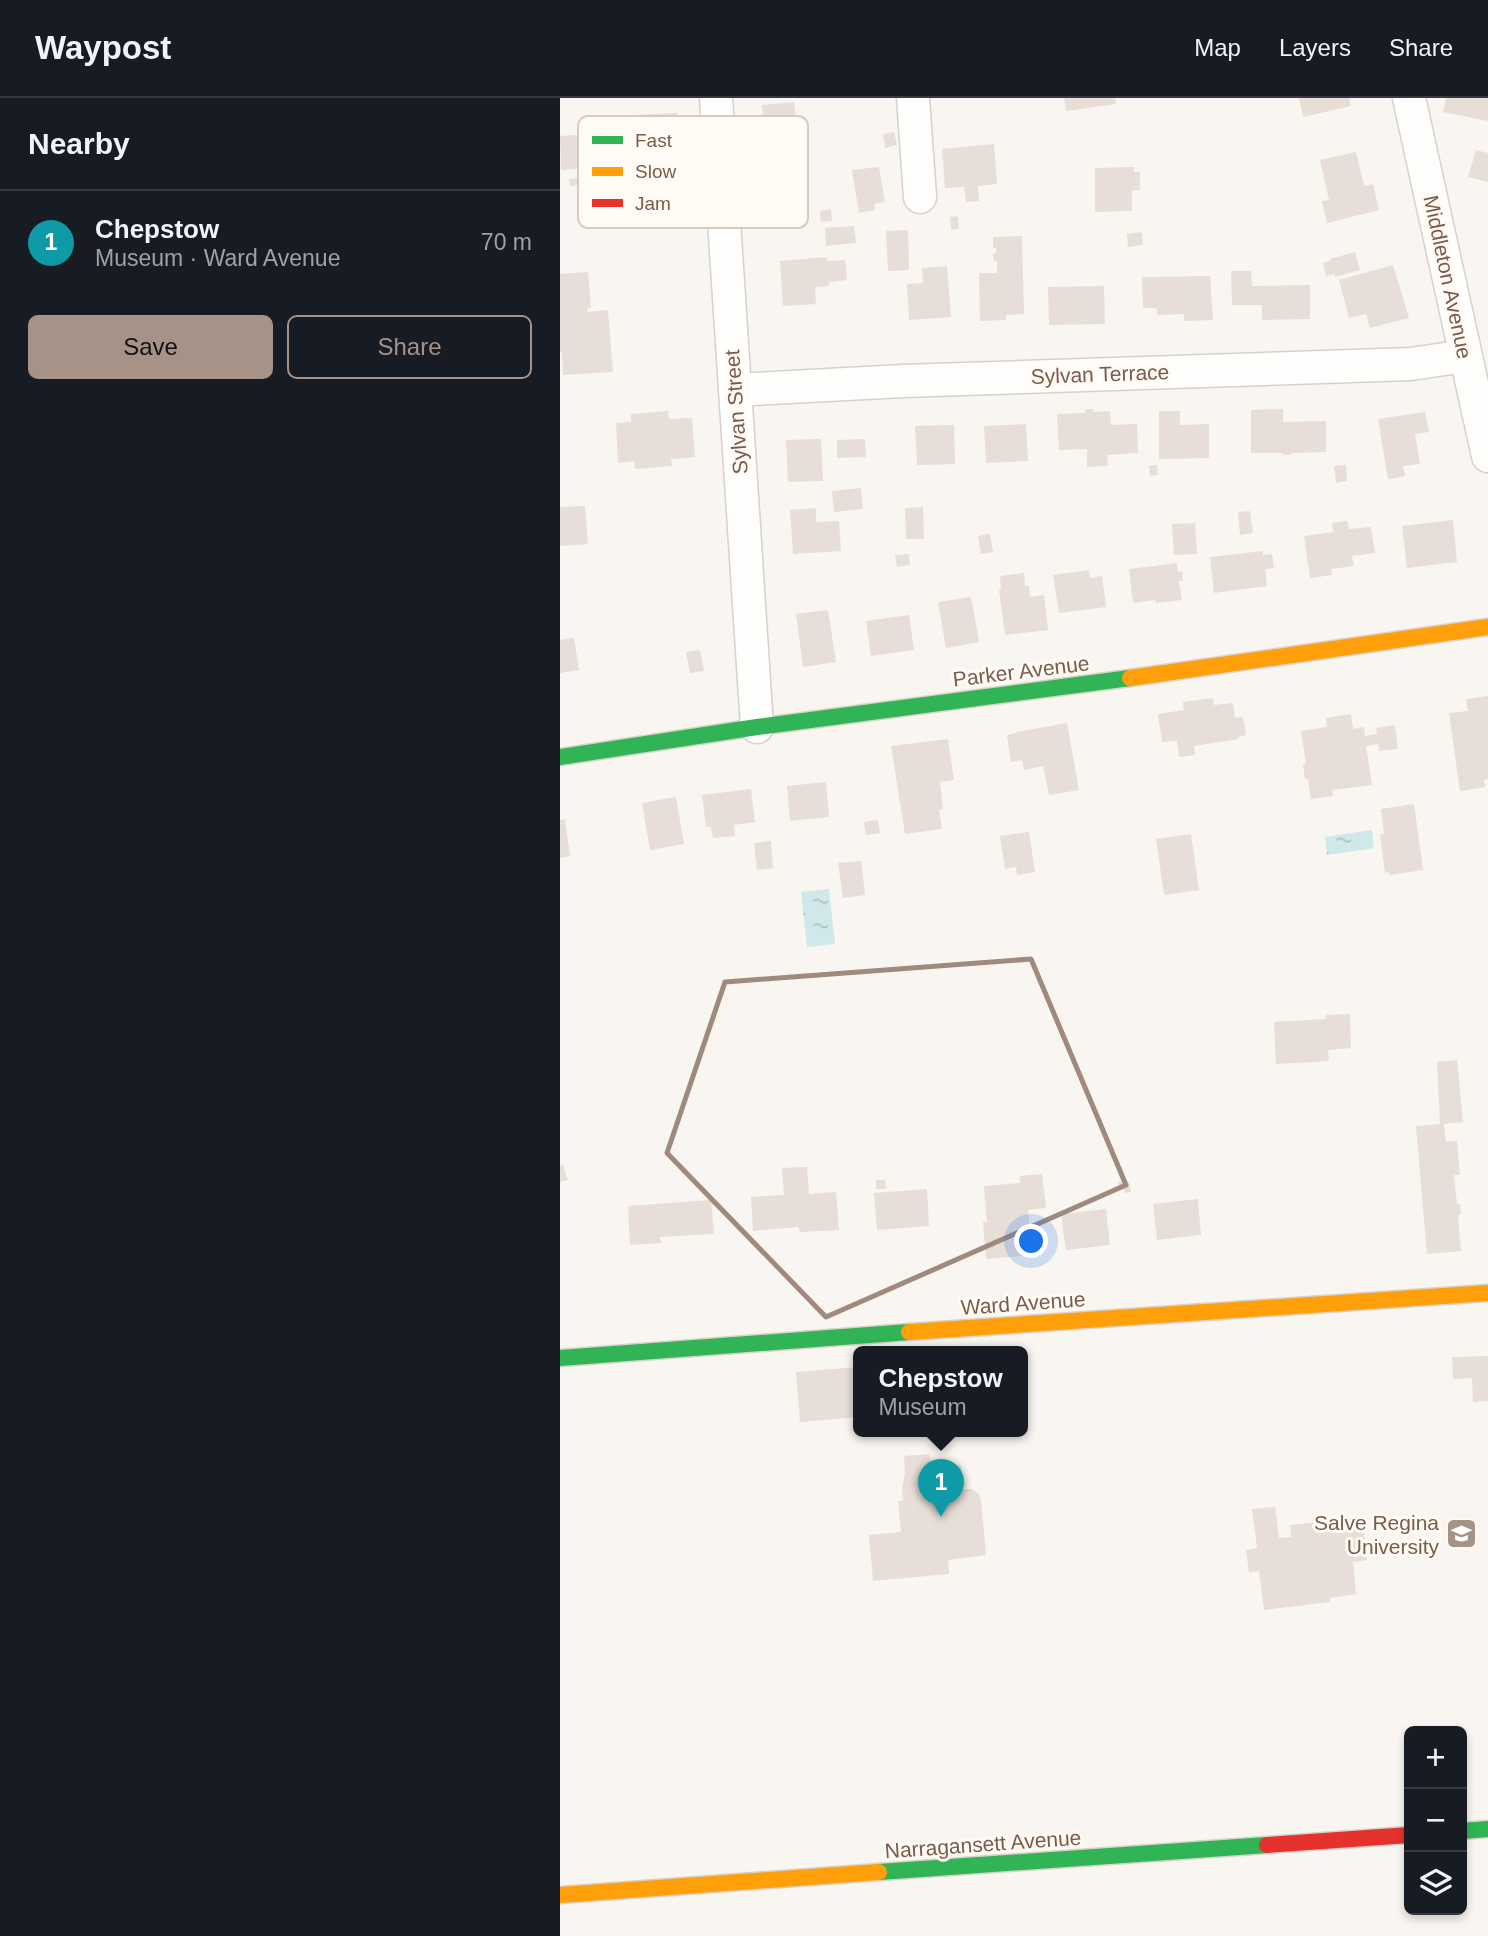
<!DOCTYPE html>
<html lang="en">
<head>
<meta charset="utf-8">
<style>
  :root { --surface:#171b24; --page:#242831; --text:#f1f3f6; --muted:#9ea1a6; --line:#363941; --accent:#a69286 }
  body { margin:0; font-family:Arial,sans-serif; background:var(--page); color:var(--text) }
  .controls { position:absolute; right:21px; bottom:21px; display:grid; overflow:hidden; border-radius:10px; box-shadow:0 4px 10px #0003 }
  .controls button { width:63px; height:63px; display:grid; place-items:center; padding:0; border:0; border-bottom:2px solid var(--line); background:var(--surface); color:var(--text); font:35px sans-serif }
  .you { position:absolute; left:472px; top:1144px; width:24px; height:24px; margin:-18px; border:5px solid #fff; border-radius:50%; background:#1a73e8; box-shadow:0 0 0 10px #1a73e833 }
  .badge { display:grid; place-items:center; width:46px; height:46px; border-radius:50%; background:var(--accent); color:#fff; font-size:23px; font-weight:700 }
  .pin { position:absolute; translate:-50% -58px; filter:drop-shadow(0 2px 4px #0008) }
  .pin::after { content:''; position:absolute; top:37px; width:24px; height:21px; background:inherit; clip-path:polygon(0 0,100% 0,50% 100%) }
  .popup { position:absolute; left:293px; top:1248px; width:175px; height:91px; box-sizing:border-box; display:grid; place-content:center; border-radius:10px; background:var(--surface); filter:drop-shadow(0 2px 5px #0005); font-size:23px; white-space:nowrap; color:var(--muted) }
  .popup b { font-size:26px; color:var(--text) }
  .popup::after { content:''; position:absolute; left:50%; top:100%; margin-left:-14px; border:14px solid transparent; border-top-color:var(--surface) }
  .list { margin:0; padding:0; list-style:none }
  h2 { display:flex; justify-content:space-between; align-items:center; height:91px; margin:0; padding:0 28px; font-size:30px }
  h2 small { font-size:23px; font-weight:400; color:var(--muted) }
  .list li { display:grid; grid-template-columns:46px 1fr auto; gap:21px; align-items:center; box-sizing:border-box; height:105px; padding:0 28px; border-top:2px solid var(--line) }
  .list b { display:block; font-size:26px; white-space:nowrap }
  .list p { margin:0; font-size:23px; white-space:nowrap; color:var(--muted) }
  .list em { font-size:23px; font-style:normal; color:var(--muted) }
  .actions { display:flex; gap:14px; padding:21px 28px }
  .actions a { flex:1; padding:16px 0; border:2px solid var(--accent); border-radius:10px; text-align:center; font-size:24px; color:var(--accent) }
  .actions .main { background:var(--accent); color:#111 }
  .icon { flex:none; width:38px; height:38px; fill:none; stroke:currentColor; stroke-width:2; stroke-linecap:round; stroke-linejoin:round }
  .map { position:relative; flex:none; width:928px; height:1838px; overflow:hidden }
  header { display:flex; align-items:center; gap:42px; box-sizing:border-box; height:98px; padding:0 35px; background:var(--surface); border-bottom:2px solid var(--line) }
  header strong { font-size:33px }
  nav { display:flex; gap:38px; margin-inline-start:auto; font-size:24px }
  main { display:flex }
  aside { flex:1; background:var(--surface) }
  .map>svg:first-child { display:block }
  .water { fill:url(#water-ripples) }
  .building { fill:#e6ded7 }
  .lines { fill:none; stroke-linecap:round; stroke-linejoin:round }
  .street-casing { stroke:#d7d1cb; stroke-width:35 }
  .fast-casing { stroke:#d9d2cb; stroke-width:19 }
  .slow-casing { stroke:#d9d2cb; stroke-width:19 }
  .jam-casing { stroke:#d9d2cb; stroke-width:19 }
  .street { stroke:#fefefd; stroke-width:32 }
  .fast { stroke:#30b455; stroke-width:16 }
  .slow { stroke:#ff9f0a; stroke-width:16 }
  .jam { stroke:#e5322d; stroke-width:16 }
  .marked { fill:none; stroke:#9f8a7d; stroke-width:5; stroke-linejoin:round }
  .labels { text-anchor:middle; dominant-baseline:central; stroke-width:6; stroke-linejoin:round; paint-order:stroke }
  .street-label { font-size:21px; fill:#7a5c4d; stroke:#fffaf3 }
  .poi-label { font-size:21px; fill:#7a5c4d; stroke:#fffaf3; text-anchor:end }
  .key { fill:#fffaf3; stroke:#d7cbc1; stroke-width:2 }
  .key-label { font-size:19px; fill:#7a5c4d }
</style>
</head>
<body>
<header>
<strong>Waypost</strong>
<nav><a>Map</a><a>Layers</a><a>Share</a></nav>
</header>
<main>
<aside>
<h2>Nearby<small></small></h2>
<ul class="list">
<li><span class="badge" style="background:#0f9aa8">1</span><div><b>Chepstow</b><p>Museum · Ward Avenue</p></div><em>70 m</em></li>
</ul>
<div class="actions"><a class="main">Save</a><a>Share</a></div>
</aside>
<div class="map">
<svg width="928" height="1838" viewBox="0 0 928 1838">
  <defs>
    <pattern id="water-ripples" width="26" height="14" patternUnits="userSpaceOnUse" patternTransform="scale(1.75)"><rect width="26" height="14" fill="#d0e8ea"/><path d="M2 4q2-2 4 0t4 0M15 11q2-2 4 0t4 0" fill="none" stroke="#aebfc0"/></pattern>
  </defs>
  <rect width="100%" height="100%" fill="#f9f5f0"/>
  <g class="water">
    <path d="M812,732L814,750L767,757L765,739Z"/>
    <path d="M269,791L275,846L247,849L241,794Z"/>
  </g>
  <g class="building">
    <path d="M504,0H555L556,6L506,13Z"/>
    <path d="M739,0H789L791,8L743,19Z"/>
    <path d="M886,0H928V23L883,14Z"/>
    <path d="M234,4L239,47L206,51L202,7Z"/>
    <path d="M117,15V18H126L128,52L76,55L74,17Z"/>
    <path d="M334,34L337,47L325,50L323,36Z"/>
    <path d="M33,36L34,70L1,72L0,38Z"/>
    <path d="M434,46L437,86L418,88L419,103L406,104L404,89L385,90L382,51Z"/>
    <path d="M916,52L928,55V84L908,79Z"/>
    <path d="M796,54L804,88L813,86L819,112L767,125L762,103L769,102L760,62Z"/>
    <path d="M319,69L325,104L314,106L315,112L299,115L292,72Z"/>
    <path d="M574,69V74H580V92H572V113L535,114V70Z"/>
    <path d="M236,72L239,114L206,116L203,74Z"/>
    <path d="M60,75L63,92L34,96L32,79Z"/>
    <path d="M28,79L29,86L10,88L9,81Z"/>
    <path d="M119,87L120,90L127,89L131,122L81,128L77,92Z"/>
    <path d="M271,111L272,123L261,124L260,113Z"/>
    <path d="M398,118L399,131L391,132L390,119Z"/>
    <path d="M294,128L296,145L266,148L265,130Z"/>
    <path d="M348,132L349,172L328,173L326,133Z"/>
    <path d="M582,134L583,147L568,149L567,136Z"/>
    <path d="M462,138L464,216L446,217V222L420,223L419,175H437V163H434L433,155H436V150H433V139Z"/>
    <path d="M795,154L800,172L775,179L774,176L766,178L763,165L770,163V161Z"/>
    <path d="M267,159V163L285,162L287,182L269,184V188L255,189L256,206L223,208L220,163Z"/>
    <path d="M833,167L849,220L810,230L806,216L789,220L779,182Z"/>
    <path d="M387,168L391,219L349,222L347,186L363,185L362,170Z"/>
    <path d="M671,173H691L692,188L750,187V221L702,222V207H672Z"/>
    <path d="M28,174L31,210H27L28,214L48,212L53,274L3,277L2,254H0V176Z"/>
    <path d="M650,178L653,222L624,223V216L597,217V210H583L582,179Z"/>
    <path d="M544,188L545,226L489,227L488,189Z"/>
    <path d="M525,311H533L534,314L550,313L551,327L577,326L578,355L547,357L548,368L527,369V351L499,352L497,316L525,315Z"/>
    <path d="M723,311V324L766,323V354L732,355L730,357H724L721,355H691V312Z"/>
    <path d="M108,313L109,321L132,320L135,359L111,361L112,368L75,371L74,363L58,365L56,325L71,324V316Z"/>
    <path d="M599,313H620V327L649,326V360L599,361Z"/>
    <path d="M865,314L869,334L855,336L860,366L843,368L845,378L828,381L818,321Z"/>
    <path d="M466,326L468,363L426,365L424,328Z"/>
    <path d="M394,327L395,366L357,367L355,328Z"/>
    <path d="M261,341L263,383L228,384L226,342Z"/>
    <path d="M305,341L306,359L277,360V342Z"/>
    <path d="M597,367L598,377L590,378L589,368Z"/>
    <path d="M786,367L787,383L776,385L774,368Z"/>
    <path d="M301,390L303,411L274,414L272,393Z"/>
    <path d="M25,408L28,446L0,448V409Z"/>
    <path d="M363,409L364,441H346L345,410Z"/>
    <path d="M256,410V424L279,423L281,453L233,456L230,412Z"/>
    <path d="M690,413L693,435L680,437L678,414Z"/>
    <path d="M893,422L897,464L847,470L842,428Z"/>
    <path d="M787,423L789,431L811,429L815,455L792,458L794,468L771,471L772,477L750,480L744,438L773,434L772,425Z"/>
    <path d="M635,425L637,456L614,457L612,426Z"/>
    <path d="M430,436L433,454L421,456L418,438Z"/>
    <path d="M703,453V457L712,456L714,470L705,471L707,488L654,495L650,459Z"/>
    <path d="M349,456L350,467L337,469L335,457Z"/>
    <path d="M617,465L618,474L622,473L623,483H619L622,502L596,505L595,502L573,505L569,471Z"/>
    <path d="M529,472L530,480L542,478L546,509L499,515L493,477Z"/>
    <path d="M464,475L465,488H469L470,499L484,497L488,532L445,537L439,492L441,491L440,478Z"/>
    <path d="M411,499L419,544L386,550L378,504Z"/>
    <path d="M268,512L276,564L243,569L236,516Z"/>
    <path d="M349,517L354,552L311,558L306,523Z"/>
    <path d="M14,540L19,572L0,575V542Z"/>
    <path d="M140,552L144,573L130,575L126,554Z"/>
    <path d="M928,598V681L924,682L925,689L900,693L889,615L908,613L906,601Z"/>
    <path d="M653,600L654,607L673,605L675,620L683,619L686,637L678,639L679,641L634,648L635,657L619,659L617,643L602,644L598,616L624,612L623,604Z"/>
    <path d="M791,616L793,631L804,629L805,638L817,636L816,630L835,627L838,651L819,653L818,646L806,648L812,687L772,692L773,698L751,701L748,681H745L743,666L746,665L741,633L767,629L766,620Z"/>
    <path d="M507,625L519,692L489,697L483,668L464,672L462,662L451,664L447,637L456,635V634Z"/>
    <path d="M388,641L394,682L380,684L383,711L379,712L382,731L345,736L331,648Z"/>
    <path d="M266,684L269,719L230,723L227,688Z"/>
    <path d="M191,691L195,724L174,727L175,738L153,740L151,729H146L142,697Z"/>
    <path d="M116,699L124,746L90,752L82,705Z"/>
    <path d="M854,706L863,772L830,777L829,774L825,775L820,736H824L821,711Z"/>
    <path d="M5,721L10,758L0,760V722Z"/>
    <path d="M318,722L320,735L306,737L304,724Z"/>
    <path d="M469,734L475,774L457,777L456,769L445,771L440,738Z"/>
    <path d="M631,736L639,792L604,797L596,741Z"/>
    <path d="M211,743L213,770L197,772L194,745Z"/>
    <path d="M301,763L305,797L283,800L278,765Z"/>
    <path d="M790,916L791,950L768,952L769,963L716,966L714,924L766,921V917Z"/>
    <path d="M897,962L903,1024L884,1026L886,1044L897,1043L900,1077H894L897,1106H900L901,1116L898,1117L901,1153L867,1156L856,1028L880,1026L877,964Z"/>
    <path d="M3,1067L8,1082L0,1084V1068Z"/>
    <path d="M247,1069L249,1096L276,1094L279,1132L240,1134L238,1129L193,1133L191,1099L224,1097L222,1070Z"/>
    <path d="M482,1076L486,1110L468,1112L472,1157L426,1161L423,1124H427L424,1088L460,1085V1078Z"/>
    <path d="M316,1082H325L326,1091H316Z"/>
    <path d="M563,1083V1085L569,1084L571,1094L565,1095L564,1091L560,1092L558,1084Z"/>
    <path d="M367,1091L369,1128L317,1132L314,1095Z"/>
    <path d="M638,1101L641,1137L597,1142L593,1106Z"/>
    <path d="M151,1102L154,1136L100,1139L101,1145L70,1147L68,1108Z"/>
    <path d="M546,1111L550,1147L506,1152L501,1116Z"/>
    <path d="M928,1258V1303L913,1304L912,1280L893,1281L892,1259Z"/>
    <path d="M298,1269L299,1319L240,1324L236,1274Z"/>
    <path d="M369,1356L371,1371L401,1368L403,1391H412L419,1396L421,1403L426,1457L388,1462L389,1476L313,1483L309,1437L341,1434L338,1403H343L342,1390L345,1375L344,1358Z"/>
    <path d="M715,1409L719,1440L731,1439L730,1427L761,1424V1431L803,1426L807,1462L793,1464L796,1496L770,1500V1504L704,1512L699,1473L689,1475L686,1452L697,1450L692,1411Z"/>
  </g>
  <g class="lines">
    <defs>
      <g id="street">
        <path d="M156,0L197,629"/>
        <path d="M353,0L360,99"/>
        <path d="M849,0L928,358"/>
        <path d="M175,292L343,283L851,266L905,258"/>
      </g>
      <g id="fast">
        <path d="M0,659L197,629L570,580"/>
        <path d="M0,1260L349,1234"/>
        <path d="M902,1733L928,1731"/>
        <path d="M319,1774L707,1747"/>
      </g>
      <g id="slow">
        <path d="M570,580L928,529"/>
        <path d="M349,1234L928,1195"/>
        <path d="M0,1797L319,1774"/>
      </g>
      <path id="jam" d="M707,1747L849,1737"/>
    </defs>
    <use href="#street" class="street-casing"/>
    <use href="#fast" class="fast-casing"/>
    <use href="#slow" class="slow-casing"/>
    <use href="#jam" class="jam-casing"/>
    <use href="#street" class="street"/>
    <use href="#fast" class="fast"/>
    <use href="#slow" class="slow"/>
    <use href="#jam" class="jam"/>
  </g>
  <path class="marked" d="M471,861L566,1087L266,1219L107,1055L165,884Z"/>
  <defs>
    <symbol id="university-square" viewBox="-11 -11 22 22"><rect x="-9" y="-9" width="18" height="18" rx="4" fill="#a69286" stroke="#fffaf3"/><path d="M0-5L7-2L0 1L-7-2ZM-4 1L0 2.5L4 1V4Q0 6-4 4Z" fill="#fff"/></symbol>
  </defs>
  <g fill-rule="evenodd">
    <use href="#university-square" x="884" y="1418" width="35" height="35"/>
  </g>
  <g class="labels">
    <g class="street-label">
      <text transform="translate(888 179) rotate(78)">Middleton Avenue</text>
      <text transform="translate(540 276) rotate(-2)">Sylvan Terrace</text>
      <text transform="translate(176 314) rotate(-94)">Sylvan Street</text>
      <text transform="translate(461 573) rotate(-7)">Parker Avenue</text>
      <text transform="translate(463 1205) rotate(-4)">Ward Avenue</text>
      <text transform="translate(423 1746) rotate(-4)">Narragansett Avenue</text>
    </g>
    <g class="poi-label">
      <text x="879" y="1424">Salve Regina<tspan x="879" dy="24">University</tspan></text>
    </g>
  </g>
  <rect x="18" y="18" width="230" height="112" rx="10" class="key"/>
  <rect x="32" y="38" width="31" height="8" fill="#30b455"/>
  <rect x="32" y="69" width="31" height="9" fill="#ff9f0a"/>
  <rect x="32" y="101" width="31" height="8" fill="#e5322d"/>
  <g class="key-label">
    <text x="75" y="49">Fast</text>
    <text x="75" y="80">Slow</text>
    <text x="75" y="112">Jam</text>
  </g>
</svg>
<div class="controls">
<button>+</button>
<button>−</button>
<button><svg class="icon" aria-label="layers" viewBox="0 0 24 24"><path d="M12 4l9 5-9 5-9-5zM3 14l9 5 9-5"/></svg></button>
</div>
<div class="you"></div>
<div class="pin badge" style="left:381px;top:1419px;background:#0f9aa8">1</div>
<div class="popup"><b>Chepstow</b>Museum</div>
</div>
</main>
</body>
</html>
